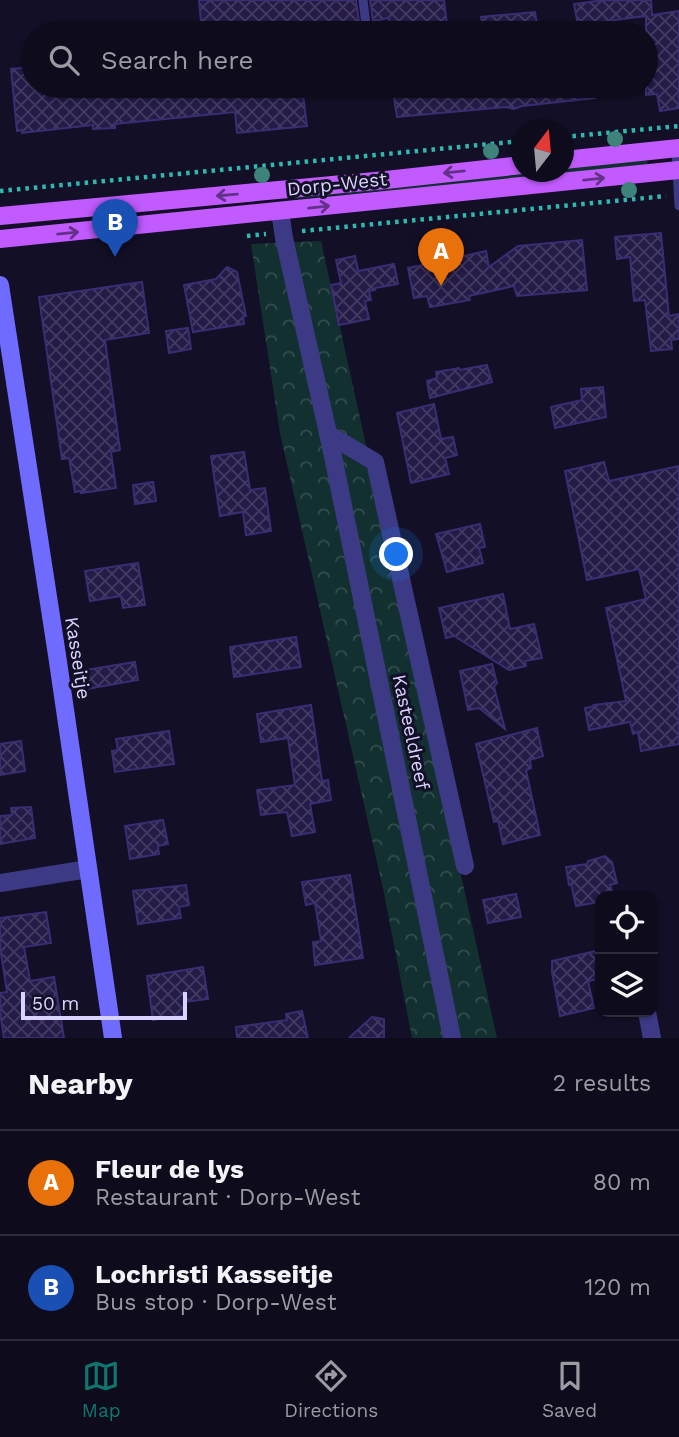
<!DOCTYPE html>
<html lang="en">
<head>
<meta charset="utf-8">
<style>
  :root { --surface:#0e0b1c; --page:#1c1929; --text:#f1f3f6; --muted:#9b9ba3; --line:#2e2b3b; --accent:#0f766e }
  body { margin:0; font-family:"Work Sans",sans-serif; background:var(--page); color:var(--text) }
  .controls { position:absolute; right:21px; bottom:21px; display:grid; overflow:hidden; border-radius:14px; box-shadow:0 2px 5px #0004 }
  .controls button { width:63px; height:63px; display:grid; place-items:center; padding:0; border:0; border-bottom:2px solid var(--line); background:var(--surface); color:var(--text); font:35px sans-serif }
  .compass { position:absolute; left:511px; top:119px; width:63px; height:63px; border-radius:50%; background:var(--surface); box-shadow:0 2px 5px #0004; rotate:16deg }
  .scale { position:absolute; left:21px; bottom:18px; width:166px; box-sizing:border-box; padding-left:7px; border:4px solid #d9d4ff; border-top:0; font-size:19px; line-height:24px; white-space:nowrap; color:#d9d4ff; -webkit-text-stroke:5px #130f26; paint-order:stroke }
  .you { position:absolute; left:397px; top:555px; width:24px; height:24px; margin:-18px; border:5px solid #fff; border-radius:50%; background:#1a73e8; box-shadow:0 0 0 10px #1a73e833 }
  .badge { display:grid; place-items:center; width:46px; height:46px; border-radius:50%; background:var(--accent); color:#fff; font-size:23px; font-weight:700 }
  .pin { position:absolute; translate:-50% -58px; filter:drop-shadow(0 2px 4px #0008) }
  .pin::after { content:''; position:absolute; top:37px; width:24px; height:21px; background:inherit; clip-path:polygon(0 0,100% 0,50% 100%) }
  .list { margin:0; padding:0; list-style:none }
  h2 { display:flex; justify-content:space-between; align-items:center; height:91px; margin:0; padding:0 28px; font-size:30px }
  h2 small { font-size:23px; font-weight:400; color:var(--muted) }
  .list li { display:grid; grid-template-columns:46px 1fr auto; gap:21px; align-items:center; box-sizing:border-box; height:105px; padding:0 28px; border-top:2px solid var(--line) }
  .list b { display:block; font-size:26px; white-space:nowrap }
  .list p { margin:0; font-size:23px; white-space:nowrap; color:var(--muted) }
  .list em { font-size:23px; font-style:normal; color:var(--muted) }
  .icon { flex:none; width:38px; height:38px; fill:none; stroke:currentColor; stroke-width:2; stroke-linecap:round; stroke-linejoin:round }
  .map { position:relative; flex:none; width:679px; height:1038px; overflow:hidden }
  .search { position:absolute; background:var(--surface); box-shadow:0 2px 5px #0004; left:21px; right:21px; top:21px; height:77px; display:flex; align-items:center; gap:18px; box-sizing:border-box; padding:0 24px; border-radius:38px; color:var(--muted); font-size:26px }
  .sheet { height:301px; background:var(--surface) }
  nav { display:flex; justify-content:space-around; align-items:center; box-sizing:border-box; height:98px; border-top:2px solid var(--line); background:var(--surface); font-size:19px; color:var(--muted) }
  nav a { display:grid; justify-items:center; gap:4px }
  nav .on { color:var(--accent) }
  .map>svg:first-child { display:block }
  .green { fill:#12302f }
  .forest { fill:url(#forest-crowns) }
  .building { fill:url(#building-cross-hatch); stroke:#3b2d73; stroke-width:2 }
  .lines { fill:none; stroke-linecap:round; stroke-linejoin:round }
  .path { stroke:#2fb8b0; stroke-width:4.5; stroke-dasharray:3.5 5; stroke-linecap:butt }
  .lane { stroke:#3d3a85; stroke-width:9 }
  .street { stroke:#3d3a85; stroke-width:18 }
  .secondary { stroke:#6f6bff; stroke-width:18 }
  .primary { stroke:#c25bff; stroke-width:18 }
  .tree { fill:#3d827b }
  .oneway { stroke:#623188 }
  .labels { text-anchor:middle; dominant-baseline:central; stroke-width:6; stroke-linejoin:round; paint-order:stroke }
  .street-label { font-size:19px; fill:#d9d4ff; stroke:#130f26 }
</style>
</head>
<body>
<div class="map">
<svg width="679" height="1038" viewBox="0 0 679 1038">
  <defs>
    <pattern id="forest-crowns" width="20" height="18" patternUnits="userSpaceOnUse" patternTransform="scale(1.75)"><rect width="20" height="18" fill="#12302f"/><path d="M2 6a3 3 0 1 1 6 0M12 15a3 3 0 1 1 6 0" fill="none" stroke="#344d4e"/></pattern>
    <pattern id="building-cross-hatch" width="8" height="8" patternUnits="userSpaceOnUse" patternTransform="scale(1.75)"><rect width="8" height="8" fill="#241b47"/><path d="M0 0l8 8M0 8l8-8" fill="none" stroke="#433b63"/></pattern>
  </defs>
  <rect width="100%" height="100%" fill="#130f26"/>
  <path class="green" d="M647,159L648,166L295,199V195L521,171L564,172V167Z"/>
  <path class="forest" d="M321,241L497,1038H412L384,893L280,433L251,244Z"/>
  <g class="building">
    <path d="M199,0H356L359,22L356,23L357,31L340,33H202Z"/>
    <path d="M370,0H444L448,33H391L389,18L373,21Z"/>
    <path d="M604,0H651L652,15L679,11V108L660,111L657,94L646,95V16L578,25L574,4Z"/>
    <path d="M535,12L538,31L521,33H484L481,17Z"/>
    <path d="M33,67V86H302L307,126L237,133L235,112L115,124V128L93,129V125L22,133V130L17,131L11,69Z"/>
    <path d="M392,86H594L595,98L522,106L514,109L506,107L397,117Z"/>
    <path d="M661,233L669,316L679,314V339L671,340L672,349L651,351L645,300L634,301L630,257L617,259L615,237Z"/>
    <path d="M582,240L587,290L517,296L514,286L469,296L470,300L430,307L427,296L414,298L408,268L427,264L435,252L446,260L486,251L489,267L518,246Z"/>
    <path d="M355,256L358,271L394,264L398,284L375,288V290L369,291L371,300L365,301L369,319L339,325L331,285L341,283L336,260Z"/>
    <path d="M227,267L237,272L246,316L243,317L244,324L193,332L184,285L216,279Z"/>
    <path d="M142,282L149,333L105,340L120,450L111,452L116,488L81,493V491L75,492L69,458L62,459L39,297Z"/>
    <path d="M188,328L191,349L169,353L166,331Z"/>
    <path d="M487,365L492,382L430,398L427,381L437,378L436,372L459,368L460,370Z"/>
    <path d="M603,387L606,417L555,428L551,407L582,400L581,389Z"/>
    <path d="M434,404L441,439L453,437L457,455L445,458L449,474L411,483L397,413Z"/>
    <path d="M244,452L250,490L265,488L271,531L246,535L243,512L220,516L211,456Z"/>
    <path d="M604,462L609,481L679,466V744L641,751L638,732L633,734L630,722L589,730L585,708L595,706L594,705L626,701L606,608L646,599L639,569L587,580L565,471Z"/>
    <path d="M153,482L156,501L135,504L133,485Z"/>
    <path d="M480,524L485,547L479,548L483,563L447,572L436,534Z"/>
    <path d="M138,563L145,605L123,608L121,596L90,601L85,571Z"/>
    <path d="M503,594L510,629L534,624L542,658L525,661L526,666L509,670L454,636L446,638L439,608Z"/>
    <path d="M296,637L301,667L234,677L230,647Z"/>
    <path d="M135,662L138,680L81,690L79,671Z"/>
    <path d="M492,664L497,683L494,687L505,729L479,708L468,710L460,671Z"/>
    <path d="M311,705L322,781L328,780L331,800L310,804L315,832L292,836L287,812L261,815L257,790L295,785L288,738L261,742L257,714Z"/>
    <path d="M537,728L543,756L530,760L531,768L526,770L540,835L503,844L498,821L494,822L476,744Z"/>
    <path d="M169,731L174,764L115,772L112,751L118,750L116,739Z"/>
    <path d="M21,741L25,771L0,775V744Z"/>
    <path d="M31,807L35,838L0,844V816L12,815L11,808Z"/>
    <path d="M163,820L168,844L158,846L159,854L130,859L125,826Z"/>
    <path d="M605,856L612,862L617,883L610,885L612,891L607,892L608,896H600V902L576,906L571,884L569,885L566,867L587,864L588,861Z"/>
    <path d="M350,875L363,958L315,965L313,942L321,941L315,903L306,905L302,882Z"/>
    <path d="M186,885L189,905L179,907L181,918L138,924L133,891Z"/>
    <path d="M516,894L521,917L488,923L483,900Z"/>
    <path d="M46,912L51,943L24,947L30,981L54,977L64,1038H4L0,1012V993L7,992L0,947V918Z"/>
    <path d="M600,950V975L597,976L598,979L588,981L594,1008L560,1016L552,972V961Z"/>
    <path d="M203,967L208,999L184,1002L186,1015L153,1020L147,976Z"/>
    <path d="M302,1011L308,1038H237L236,1027L287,1020L286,1014Z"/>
    <path d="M372,1017L384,1019V1038H349Z"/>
  </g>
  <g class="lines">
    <g class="path">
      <path d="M564,137L679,126"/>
      <path d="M0,191L522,141"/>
      <path d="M302,231L666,196"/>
      <path d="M247,236L266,234"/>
    </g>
    <g class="lane">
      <path d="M363,0L367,33"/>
      <path d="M676,148L679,206"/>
    </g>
    <g class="street">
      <path d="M280,211L284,238L330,442L452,1038"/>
      <path d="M328,434L375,462L465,866"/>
      <path d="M0,883L88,869"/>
      <path d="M647,1012L652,1038"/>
    </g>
    <path class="secondary" d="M0,285L57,655L113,1038"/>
    <g class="primary">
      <path d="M564,160L679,148"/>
      <path d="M0,216L386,180L522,165"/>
      <path d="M0,239L679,170"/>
    </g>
  </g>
  <g class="tree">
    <circle cx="615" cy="139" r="8"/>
    <circle cx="491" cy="151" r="8"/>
    <circle cx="262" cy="175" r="8"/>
    <circle cx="629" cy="190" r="8"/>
  </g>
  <defs><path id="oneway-shaft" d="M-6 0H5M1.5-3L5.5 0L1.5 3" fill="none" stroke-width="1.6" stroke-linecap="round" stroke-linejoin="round" transform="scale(1.75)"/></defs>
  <g class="oneway">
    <use href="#oneway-shaft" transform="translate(454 172) rotate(174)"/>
    <use href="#oneway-shaft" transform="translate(594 179) rotate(-6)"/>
    <use href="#oneway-shaft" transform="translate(227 195) rotate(175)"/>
    <use href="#oneway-shaft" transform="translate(319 207) rotate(-6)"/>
    <use href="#oneway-shaft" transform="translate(68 233) rotate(-6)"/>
  </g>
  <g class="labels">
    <g class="street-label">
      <text transform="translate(337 184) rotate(-6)">Dorp-West</text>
      <text transform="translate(78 658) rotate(81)">Kasseitje</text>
      <text transform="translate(411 732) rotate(78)">Kasteeldreef</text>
    </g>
  </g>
</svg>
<div class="controls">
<button><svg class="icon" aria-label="locate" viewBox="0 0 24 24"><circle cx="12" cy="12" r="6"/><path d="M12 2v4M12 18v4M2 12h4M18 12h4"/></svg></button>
<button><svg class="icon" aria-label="layers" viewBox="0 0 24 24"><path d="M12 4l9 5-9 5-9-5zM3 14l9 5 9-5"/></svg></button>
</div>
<svg class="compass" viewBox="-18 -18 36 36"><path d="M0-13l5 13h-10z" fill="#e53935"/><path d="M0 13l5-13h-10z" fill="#9b9ba3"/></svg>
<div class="scale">50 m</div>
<div class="you"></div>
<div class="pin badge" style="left:441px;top:286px;background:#e8710a">A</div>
<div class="pin badge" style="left:115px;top:257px;background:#1a4fb4">B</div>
<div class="search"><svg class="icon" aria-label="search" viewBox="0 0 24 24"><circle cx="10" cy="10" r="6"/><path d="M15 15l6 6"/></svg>Search here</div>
</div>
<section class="sheet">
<h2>Nearby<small>2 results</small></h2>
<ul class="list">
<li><span class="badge" style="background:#e8710a">A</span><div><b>Fleur de lys</b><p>Restaurant · Dorp-West</p></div><em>80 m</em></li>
<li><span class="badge" style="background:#1a4fb4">B</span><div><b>Lochristi Kasseitje</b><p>Bus stop · Dorp-West</p></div><em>120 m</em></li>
</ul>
</section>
<nav>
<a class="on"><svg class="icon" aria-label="map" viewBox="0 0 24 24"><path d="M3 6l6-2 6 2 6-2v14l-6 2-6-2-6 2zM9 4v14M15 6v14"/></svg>Map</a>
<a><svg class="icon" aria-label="directions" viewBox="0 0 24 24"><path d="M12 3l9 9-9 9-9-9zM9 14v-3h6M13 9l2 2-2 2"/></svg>Directions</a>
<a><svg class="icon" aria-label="saved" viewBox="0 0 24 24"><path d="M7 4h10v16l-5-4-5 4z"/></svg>Saved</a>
</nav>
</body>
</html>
